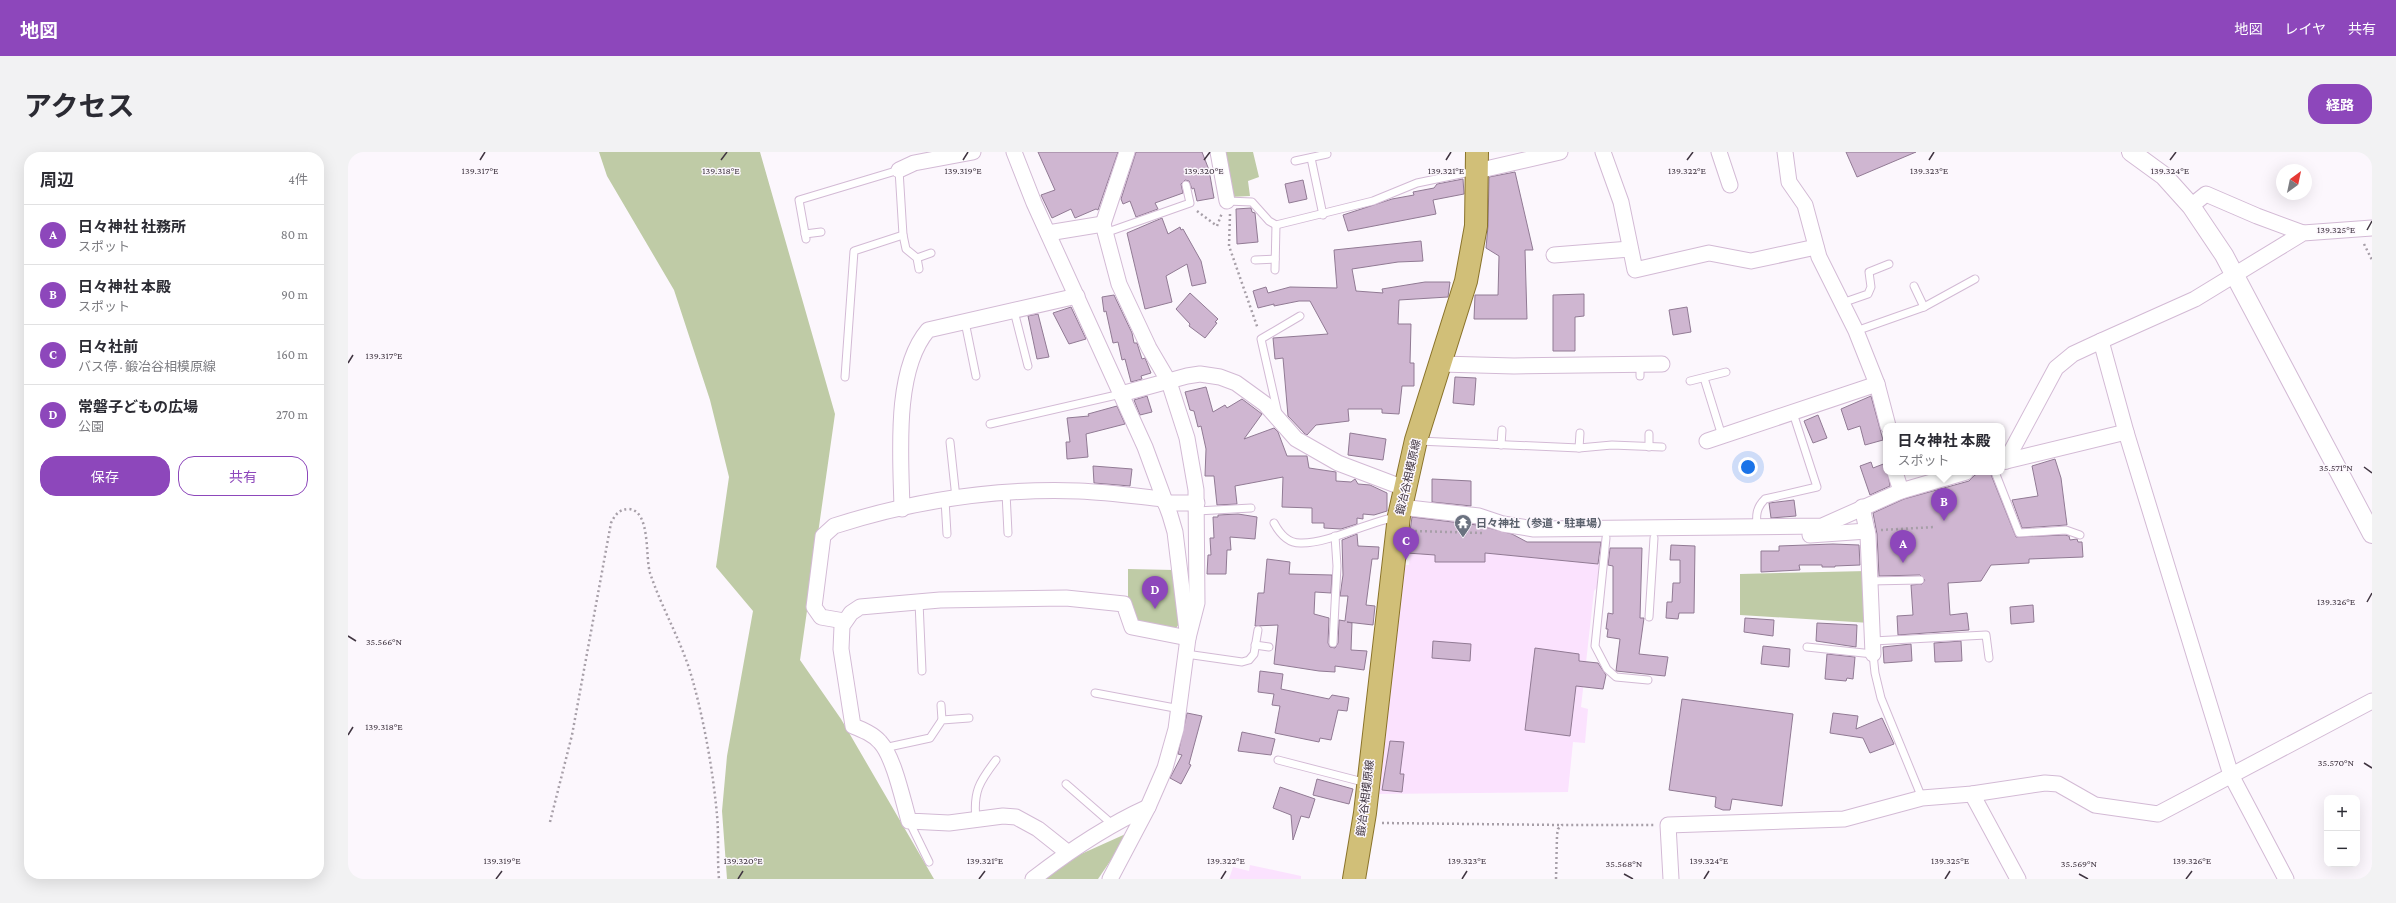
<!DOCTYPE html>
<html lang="ja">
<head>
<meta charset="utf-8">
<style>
  :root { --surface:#fff; --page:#f2f2f3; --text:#2b2b33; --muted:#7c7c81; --line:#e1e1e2; --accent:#8d47bb }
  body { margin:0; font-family:"Crimson Pro","Noto Sans JP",serif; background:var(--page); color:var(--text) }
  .controls { position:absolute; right:12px; bottom:12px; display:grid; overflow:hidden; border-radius:8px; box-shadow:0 4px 16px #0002 }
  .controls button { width:36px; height:36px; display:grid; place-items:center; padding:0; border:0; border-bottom:1px solid var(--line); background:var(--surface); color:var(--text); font:20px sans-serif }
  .compass { position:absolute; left:1928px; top:12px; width:36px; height:36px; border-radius:50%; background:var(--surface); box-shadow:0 4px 16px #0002; rotate:33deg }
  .you { position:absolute; left:1400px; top:315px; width:14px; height:14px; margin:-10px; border:3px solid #fff; border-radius:50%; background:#1a73e8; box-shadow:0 0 0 6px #1a73e833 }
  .badge { display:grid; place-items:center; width:26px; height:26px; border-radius:50%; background:var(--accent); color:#fff; font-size:13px; font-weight:700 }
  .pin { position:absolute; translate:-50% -33px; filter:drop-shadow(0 1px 2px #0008) }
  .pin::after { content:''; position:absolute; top:21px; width:14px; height:12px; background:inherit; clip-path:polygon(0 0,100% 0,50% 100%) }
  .popup { position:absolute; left:1535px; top:271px; width:122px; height:52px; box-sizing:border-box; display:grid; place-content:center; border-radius:8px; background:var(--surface); filter:drop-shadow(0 1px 3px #0005); font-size:13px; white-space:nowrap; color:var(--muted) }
  .popup b { font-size:15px; color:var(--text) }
  .popup::after { content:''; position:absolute; left:50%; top:100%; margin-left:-8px; border:8px solid transparent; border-top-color:var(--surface) }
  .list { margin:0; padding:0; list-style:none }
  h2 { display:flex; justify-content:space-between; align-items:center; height:52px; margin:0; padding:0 16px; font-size:17px }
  h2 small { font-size:13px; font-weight:400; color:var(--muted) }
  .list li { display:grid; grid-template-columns:26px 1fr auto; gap:12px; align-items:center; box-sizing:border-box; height:60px; padding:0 16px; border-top:1px solid var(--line) }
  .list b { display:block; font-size:15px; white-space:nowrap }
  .list p { margin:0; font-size:13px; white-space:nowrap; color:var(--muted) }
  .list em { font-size:13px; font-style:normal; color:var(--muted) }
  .actions { display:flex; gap:8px; padding:12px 16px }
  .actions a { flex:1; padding:9px 0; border:1px solid var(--accent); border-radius:16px; text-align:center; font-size:14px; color:var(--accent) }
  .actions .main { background:var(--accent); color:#fff }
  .map { position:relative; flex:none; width:2024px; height:727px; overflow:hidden; border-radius:16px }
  header { display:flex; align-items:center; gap:24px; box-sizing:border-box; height:56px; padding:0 20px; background:var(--accent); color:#fff }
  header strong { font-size:19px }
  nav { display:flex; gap:22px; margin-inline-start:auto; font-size:14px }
  .intro { display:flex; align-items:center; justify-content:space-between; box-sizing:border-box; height:96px; padding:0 24px }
  h1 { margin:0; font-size:28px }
  .button { padding:10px 18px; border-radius:16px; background:var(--accent); color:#fff; font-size:14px; font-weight:700 }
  main { display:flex; gap:24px; padding:0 24px }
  aside { flex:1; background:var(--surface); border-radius:16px; box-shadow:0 4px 16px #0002 }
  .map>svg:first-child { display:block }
  .built { fill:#fbe2fe }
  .green { fill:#bfcba6 }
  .building { fill:#cfb6d1; stroke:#917a94 }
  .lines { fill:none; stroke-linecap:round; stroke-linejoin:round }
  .service-casing { stroke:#d3bad5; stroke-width:9 }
  .minor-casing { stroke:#d3bad5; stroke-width:17 }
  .tertiary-casing { stroke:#d3bad5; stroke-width:20 }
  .primary-casing { stroke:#8a732a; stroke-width:24 }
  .path { stroke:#a79fa8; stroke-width:2.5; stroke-dasharray:2 3; stroke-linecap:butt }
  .service { stroke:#fff; stroke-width:7 }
  .minor { stroke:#fff; stroke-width:15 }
  .tertiary { stroke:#fff; stroke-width:18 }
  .primary { stroke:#d1bf78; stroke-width:22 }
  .ticks { fill:none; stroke:#403541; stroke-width:1.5 }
  .labels { text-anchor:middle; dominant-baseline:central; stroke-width:3; stroke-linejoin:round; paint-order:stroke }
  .street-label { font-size:11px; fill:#403541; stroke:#fcf7fd }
  .worship-label { font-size:11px; font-weight:bold; fill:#5b616d; stroke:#fcf7fd; text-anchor:start }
  .ticks-label { font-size:10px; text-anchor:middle; fill:#403541; stroke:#fcf7fd; stroke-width:3; stroke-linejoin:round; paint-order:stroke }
</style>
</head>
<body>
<header>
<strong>地図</strong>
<nav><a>地図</a><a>レイヤ</a><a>共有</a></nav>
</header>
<div class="intro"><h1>アクセス</h1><a class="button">経路</a></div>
<main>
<aside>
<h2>周辺<small>4件</small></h2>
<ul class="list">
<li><span class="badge">A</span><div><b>日々神社 社務所</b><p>スポット</p></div><em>80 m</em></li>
<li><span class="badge">B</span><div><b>日々神社 本殿</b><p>スポット</p></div><em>90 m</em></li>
<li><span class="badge">C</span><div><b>日々社前</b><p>バス停 · 鍛冶谷相模原線</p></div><em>160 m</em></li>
<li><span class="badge">D</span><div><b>常磐子どもの広場</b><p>公園</p></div><em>270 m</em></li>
</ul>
<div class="actions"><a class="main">保存</a><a>共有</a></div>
</aside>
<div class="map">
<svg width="2024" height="727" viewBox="0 0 2024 727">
  <rect width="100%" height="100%" fill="#fcf7fd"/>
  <g class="built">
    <path d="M1062,401L1087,403V410H1137V401L1251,412L1250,434L1246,439L1233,555L1240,557L1237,591L1225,590L1220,640L1030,642L1056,413H1061Z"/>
    <path d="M902,713L953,724V727H881L885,715L901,719Z"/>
  </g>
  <g class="green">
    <path d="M251,0H412L487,262L452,508L493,567L586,727H379L374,659L379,604L405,459L368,415L381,325L362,248L326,138L259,24Z"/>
    <path d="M872,0H905L911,25L900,29L902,44L882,45Z"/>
    <path d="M780,417L826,418L831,472L826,479L789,471L780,447Z"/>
    <path d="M1519,419L1522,471L1392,463V422Z"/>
    <path d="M782,680L750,727H680L682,725Z"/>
  </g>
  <g class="building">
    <path d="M690,0H770L750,58L748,57L727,66L723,57L704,66L693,43L707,38Z"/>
    <path d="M788,0H854L861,18L866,46L849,49L846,36L844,37L841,29L837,28L833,32L835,41L807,51L810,57L788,65L782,49L775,52L773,47Z"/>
    <path d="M1498,0H1568L1509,25Z"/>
    <path d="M1167,20L1185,98H1177L1179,167H1126L1127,143H1150L1151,104L1138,96L1140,74L1141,25Z"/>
    <path d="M1115,27L1116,42L1085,48L1088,62L1000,79L995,63L1044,47L1066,43L1065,40L1086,36L1089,32Z"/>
    <path d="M955,28L959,47L941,51L937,32Z"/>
    <path d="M903,56L904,60L907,61L910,90L889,92L888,57Z"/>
    <path d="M814,66L820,82L832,75L833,78L835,77L853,109L858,131L844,134L839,112L818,124L824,150L797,157L779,81Z"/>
    <path d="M1073,89L1075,109L1050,110L1004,117L1008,139L1035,141L1034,137L1077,130H1102L1100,145L1051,148L1050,172H1063L1062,211H1066V234H1054L1051,262L1034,261V257H1000L1001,269L968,273L959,283L957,282L940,264L935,206L927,207L925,186L980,182L962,149H951L926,154V152L910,156L905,139L918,135L920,141L942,135L989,136L986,98Z"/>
    <path d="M842,141L870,167L867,170L869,171L857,186L841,174L842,172L828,157Z"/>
    <path d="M1236,142V164L1227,165V199H1205V143Z"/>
    <path d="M766,143L784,181L786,191H789L794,207L797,206L803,221L793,224L794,227L783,230L777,207L774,208L770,190L765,191L758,159L756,160L754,145Z"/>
    <path d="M723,155L738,187L721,192L705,161Z"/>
    <path d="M1339,155L1343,180L1325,183L1321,158Z"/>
    <path d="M690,162L701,205L689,207L680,164Z"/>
    <path d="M1107,225L1128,226L1126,253L1105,251Z"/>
    <path d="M858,235L865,260L877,253L879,256L894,247L914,262L896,287L926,276L930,280L939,304H959L961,316L988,320V329L1003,330L1007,327L1010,332L1022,333L1039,341V359L1026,363L1015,362V367L1009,366V372L993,377L976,376V371H964V356L934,355L935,325L887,334L889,352L869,353L866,324H857L858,297L853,274L850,275L846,259L842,258L837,240Z"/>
    <path d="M799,244L804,260L792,263L786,248Z"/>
    <path d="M1523,244L1535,288L1517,293L1512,274L1500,278L1493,257Z"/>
    <path d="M769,254L777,272L738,282L740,305L719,307L718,290H722L719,266L741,264L740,262Z"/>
    <path d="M1470,263L1479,286L1465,291L1456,269Z"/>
    <path d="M1002,281L1038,287L1035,308L1000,303Z"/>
    <path d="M1707,307L1713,326L1719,373L1674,376L1664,348L1690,344L1684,314Z"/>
    <path d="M1523,310L1525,316L1538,311L1542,334L1522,343L1512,314Z"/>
    <path d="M745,314L784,317L782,334L746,331Z"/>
    <path d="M1636,320H1642L1668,385L1717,383L1721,384L1722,388L1729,387L1730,390H1734L1735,405L1681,407V411L1643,413L1633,429L1600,431L1602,463L1619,461L1621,478L1550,483L1549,464L1565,463L1563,433L1574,432L1577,428L1572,423L1531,424L1529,382L1525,361L1556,347L1621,329L1627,323Z"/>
    <path d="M1084,327L1123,329V354L1084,350Z"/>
    <path d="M1446,348L1448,364L1423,366L1421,351Z"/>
    <path d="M890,362L909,365L907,387L882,385L883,398H879L878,422H859L860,403H863L862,386H866L865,365H870V363Z"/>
    <path d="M1064,365L1129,373L1164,382L1179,390H1253L1250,412L1137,401V410H1087V403L1059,401Z"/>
    <path d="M1009,382L1010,394L1031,395L1030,407H1024L1018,453L1027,454L1025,473L999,470L1004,471L1003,498L1019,499L1016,518L987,514V520L971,519L926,512L930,473L907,474L910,441H916L919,407L942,410L941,422L984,423L983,441L967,440L966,462L981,466L980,491L982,495L987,496L990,491L991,468L997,469L1000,444H992L995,423L994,388Z"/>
    <path d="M1485,392L1511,393L1512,413L1487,414V415H1474V413H1451L1452,418L1413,420V399H1431V394Z"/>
    <path d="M1323,393L1347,394L1346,461H1331L1330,467L1318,466L1319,450H1324L1325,431H1332V408H1322Z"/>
    <path d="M1262,396H1294L1292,466H1296L1291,502L1320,505L1317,524L1268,519L1272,487L1259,485L1260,477H1258L1260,461L1265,462V414L1260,413Z"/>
    <path d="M1685,453L1686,470L1663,472L1662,455Z"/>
    <path d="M1397,466L1426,468L1425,484L1396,480Z"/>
    <path d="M1469,471L1509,473L1508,495L1468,489Z"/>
    <path d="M1085,489L1123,492L1122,509L1084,506Z"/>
    <path d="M1613,489L1614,509L1587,510L1586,491Z"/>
    <path d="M1563,492L1564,509L1536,511L1535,495Z"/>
    <path d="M1415,494L1442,497L1441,515L1413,512Z"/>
    <path d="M1187,496L1231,502V509L1250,511L1258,523L1255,537L1228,534L1222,584L1177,578Z"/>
    <path d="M1479,502L1507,505L1505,527L1499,526L1498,529L1477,527Z"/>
    <path d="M912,519L935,522L933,537L981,547L984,543L1001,546L999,559L990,558L983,588L972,586L971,590L927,581L932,554L924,553L926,542L910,540Z"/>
    <path d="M1334,547L1445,562L1434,654L1384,647L1382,658H1375L1367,655L1368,645L1321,638Z"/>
    <path d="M839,561L854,564L841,612L843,613L833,632L822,626L834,603L830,602Z"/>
    <path d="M1485,561L1510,564L1508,577L1534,566L1546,592L1522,601L1515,586L1482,581Z"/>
    <path d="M894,580L927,587L923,603L890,599Z"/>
    <path d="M1042,589L1056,590L1052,622H1056L1054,640L1034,638Z"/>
    <path d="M969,627L1005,637L1001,652L965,643Z"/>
    <path d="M932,635L967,647L961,666L953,664L945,688L943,663L925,656Z"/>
  </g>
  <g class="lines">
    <defs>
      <g id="service">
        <path d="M963,6L975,63"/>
        <path d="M947,9L979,2"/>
        <path d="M879,49L904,50L921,69L928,73L1025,49L1069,31L1127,19"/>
        <path d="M757,81L842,51L838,33"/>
        <path d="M457,82L473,80"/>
        <path d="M458,87L451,48L551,18L555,83L558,97L569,106L571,117"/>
        <path d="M569,106L583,101"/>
        <path d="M907,108L927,107"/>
        <path d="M927,118L928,73"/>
        <path d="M1566,134L1576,155"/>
        <path d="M1494,151L1520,142L1523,135L1521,120L1541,112"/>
        <path d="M666,159L680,214"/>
        <path d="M617,170L628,224"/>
        <path d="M1508,179L1576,155L1627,127"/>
        <path d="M1292,224V212"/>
        <path d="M497,225L506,99L555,83"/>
        <path d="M1356,226L1374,284"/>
        <path d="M1342,229L1378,220"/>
        <path d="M930,262L913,187L952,164"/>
        <path d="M642,272L773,242"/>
        <path d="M1070,289L1231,296L1264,293L1314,295"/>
        <path d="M602,290L608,346"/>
        <path d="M1153,293L1154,278"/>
        <path d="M1301,295V282"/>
        <path d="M1231,296L1232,281"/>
        <path d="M1647,320L1671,381L1718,378L1732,383"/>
        <path d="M658,341L660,381"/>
        <path d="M597,348L599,382"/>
        <path d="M849,359L903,356"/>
        <path d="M926,371C932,382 940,392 954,391C982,391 1019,370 1049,365"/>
        <path d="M1409,375C1408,363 1408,356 1417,347L1469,335L1445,261"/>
        <path d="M1258,386L1247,494L1259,517L1268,525L1300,528"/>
        <path d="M1522,429L1572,428"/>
        <path d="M571,450L574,519"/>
        <path d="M1301,465L1306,386"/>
        <path d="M1525,489L1638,483L1641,506"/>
        <path d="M985,491L989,414L987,384"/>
        <path d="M907,493L921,495"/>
        <path d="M1459,495L1525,502L1527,521L1533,546L1574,646"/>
        <path d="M838,502L894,510L901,508L906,502L910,478"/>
        <path d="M747,541L832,557"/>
        <path d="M593,553L594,568"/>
        <path d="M536,596L582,586L594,568L621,566"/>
        <path d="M930,608L1019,631"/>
        <path d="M718,632L764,672"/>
        <path d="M628,668C625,640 631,630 648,608"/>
        <path d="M561,669L581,710"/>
      </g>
      <g id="minor">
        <path d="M666,0L686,51L797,295L822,363L827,380L839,479"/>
        <path d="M870,0L879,49"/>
        <path d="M1255,0L1273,50L1287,118L1361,101L1403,109L1468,95"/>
        <path d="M1371,0L1382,33"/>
        <path d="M1437,0L1441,30L1457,53L1471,105L1508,179L1529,232L1540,274"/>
        <path d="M551,18L566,11L625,0"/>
        <path d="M1129,19L1212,0"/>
        <path d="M1843,54L1858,42L1909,64L1955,81"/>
        <path d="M700,81L755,72"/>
        <path d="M1206,103L1282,97"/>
        <path d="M1093,212L1166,214L1314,212"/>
        <path d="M773,242L839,224L852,222L872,225L888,231L917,252L948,287L990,311L1056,336"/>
        <path d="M1359,289L1529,232"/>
        <path d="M1658,309L1708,216L1725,202L1753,189"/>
        <path d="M1654,310L1778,280"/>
        <path d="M1547,320L1553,339"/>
        <path d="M817,351H849"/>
        <path d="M1052,355L1131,364L1155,372L1186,377L1474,374L1553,339L1618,320"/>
        <path d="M1514,355L1520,383L1525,502"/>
        <path d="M554,357C553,306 545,219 580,178L729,144"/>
        <path d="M1462,383L1519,379"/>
        <path d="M496,469L473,465L466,455L475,384L486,374C564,349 649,336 731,339C759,340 787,344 815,347"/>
        <path d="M1624,642L1670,727"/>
        <path d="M719,700L690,677L668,665L655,664L601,671L561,669C555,649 546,605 532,590C525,582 515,578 505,574L493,497L494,474L503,461L512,455L592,448L718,446L776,452L784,475L840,486"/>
        <path d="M685,727C721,699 758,674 800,655"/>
        <path d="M762,727L800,655L817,616L828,577L840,486L849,451L848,338L839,286L821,230L801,196L771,132L755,72L779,0"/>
        <path d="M1323,727L1320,673L1496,667L1574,646L1624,642L1697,631L1710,632L1747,653L1810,662L2024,549"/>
        <path d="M1938,727L1883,623L1778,280L1753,189L1847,147L1955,81L2024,76"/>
      </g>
      <path id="tertiary" d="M1783,0L1816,24L1843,54L1876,103L2024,382"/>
      <path id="primary" d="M1006,727L1017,661L1051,364L1068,288L1118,129L1128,74L1129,0"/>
    </defs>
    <use href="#service" class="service-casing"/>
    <use href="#minor" class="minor-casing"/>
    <use href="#tertiary" class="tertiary-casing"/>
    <use href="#primary" class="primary-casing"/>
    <g class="path">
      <path d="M849,59L869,74L874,61"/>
      <path d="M882,62L881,94L910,177"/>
      <path d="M2016,92L2024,108"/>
      <path d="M1533,378L1587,375"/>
      <path d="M1067,379L1134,381"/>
      <path d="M202,670L224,583L263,371C267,363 271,357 281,357C303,359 297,405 302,421C314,457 334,490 344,526C356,568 365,619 369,663C371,684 369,706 371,727"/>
      <path d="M1034,671L1214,673"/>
      <path d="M1208,727L1209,683L1210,677L1214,673H1306"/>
    </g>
    <use href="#service" class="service"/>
    <use href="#minor" class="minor"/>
    <use href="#tertiary" class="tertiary"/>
    <use href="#primary" class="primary"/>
  </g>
  <path class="ticks" d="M132,8L137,0M373,8L379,0M615,8L620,0M856,8L862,0M1098,8L1103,0M1339,8L1345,0M1581,8L1586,0M1822,8L1828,0M2019,78L2024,69M0,211L5,203M2016,315L2024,321M2019,450L2024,441M0,484L8,489M0,583L5,575M2016,611L2024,616M1276,722L1285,727M1731,722L1740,727M148,727L154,719M390,727L395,719M631,727L637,719M873,727L878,719M1114,727L1119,719M1356,727L1361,719M1597,727L1602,719M1838,727L1844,719"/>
  <defs>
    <symbol id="temple-pin" viewBox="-11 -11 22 30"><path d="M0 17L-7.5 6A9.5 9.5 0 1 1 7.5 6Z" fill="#6b7280" stroke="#fcf7fd"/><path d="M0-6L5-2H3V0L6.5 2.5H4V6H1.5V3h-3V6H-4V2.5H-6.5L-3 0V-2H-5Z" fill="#fff"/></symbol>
  </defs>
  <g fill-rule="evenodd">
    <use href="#temple-pin" x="1105" y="361" width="20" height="27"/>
  </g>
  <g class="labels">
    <g class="street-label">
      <text transform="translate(1060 325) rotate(-77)">鍛冶谷相模原線</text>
      <text transform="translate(1017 646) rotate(-83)">鍛冶谷相模原線</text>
    </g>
    <g class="worship-label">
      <text x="1128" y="371">日々神社（参道・駐車場）</text>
    </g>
  </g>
  <g class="ticks-label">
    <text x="132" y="22">139.317°E</text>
    <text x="1098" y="22">139.321°E</text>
    <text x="1822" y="22">139.324°E</text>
    <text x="373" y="22">139.318°E</text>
    <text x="615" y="22">139.319°E</text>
    <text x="856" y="22">139.320°E</text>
    <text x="1339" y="22">139.322°E</text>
    <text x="1581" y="22">139.323°E</text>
    <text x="1988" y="81">139.325°E</text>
    <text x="36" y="207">139.317°E</text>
    <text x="1988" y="319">35.571°N</text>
    <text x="1988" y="453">139.326°E</text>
    <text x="36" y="493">35.566°N</text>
    <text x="36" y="578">139.318°E</text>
    <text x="1988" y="614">35.570°N</text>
    <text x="154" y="712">139.319°E</text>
    <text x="395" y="712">139.320°E</text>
    <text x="637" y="712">139.321°E</text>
    <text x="878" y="712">139.322°E</text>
    <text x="1119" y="712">139.323°E</text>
    <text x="1361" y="712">139.324°E</text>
    <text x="1602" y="712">139.325°E</text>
    <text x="1844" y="712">139.326°E</text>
    <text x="1276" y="715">35.568°N</text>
    <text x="1731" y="715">35.569°N</text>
  </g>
</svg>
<div class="controls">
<button>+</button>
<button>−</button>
</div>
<svg class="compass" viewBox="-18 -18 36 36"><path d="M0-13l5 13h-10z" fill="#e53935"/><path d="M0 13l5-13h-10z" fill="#7c7c81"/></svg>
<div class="you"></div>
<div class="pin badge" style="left:1555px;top:411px">A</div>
<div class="pin badge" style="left:1596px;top:369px">B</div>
<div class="popup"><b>日々神社 本殿</b>スポット</div>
<div class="pin badge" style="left:1058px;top:408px">C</div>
<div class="pin badge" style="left:807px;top:457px">D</div>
</div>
</main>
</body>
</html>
